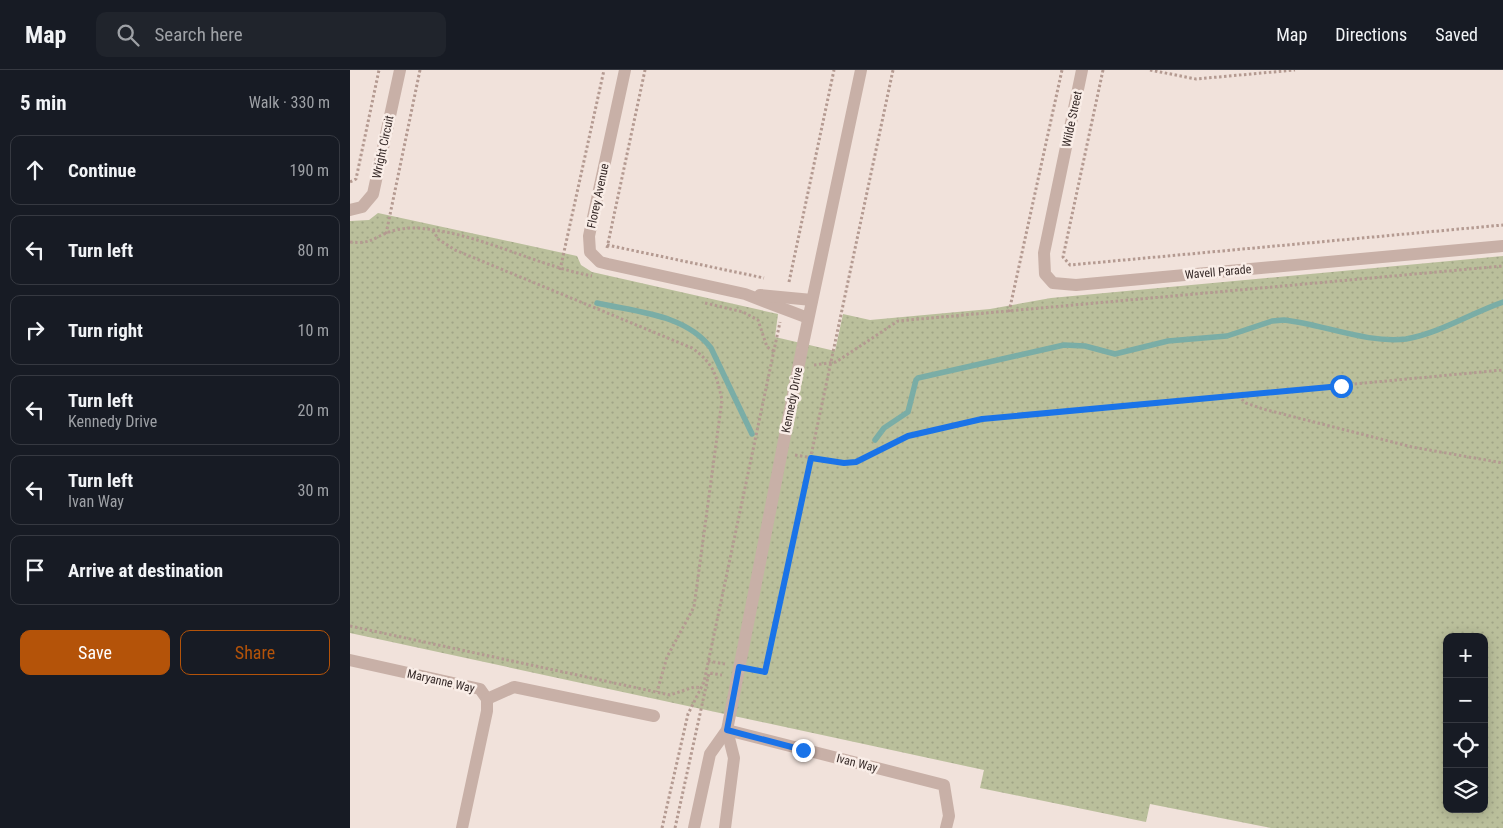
<!DOCTYPE html>
<html lang="en">
<head>
<meta charset="utf-8">
<style>
  :root { --surface:#171b24; --page:#20242c; --text:#f1f3f6; --muted:#9ea1a6; --line:#363941; --accent:#b45309 }
  body { margin:0; font-family:"Roboto Condensed",sans-serif; background:var(--page); color:var(--text) }
  .controls { position:absolute; right:15px; bottom:15px; display:grid; overflow:hidden; border-radius:10px; box-shadow:0 2px 12px #0003 }
  .controls button { width:45px; height:45px; display:grid; place-items:center; padding:0; border:0; border-bottom:1px solid var(--line); background:var(--surface); color:var(--text); font:25px sans-serif }
  .stop { position:absolute; width:15px; height:15px; margin:-11px; border:4px solid #1a73e8; border-radius:50%; background:#fff }
  .stop.end { background:#1a73e8; border-color:#fff; box-shadow:0 1px 5px #0008 }
  .list { margin:0; padding:0; list-style:none }
  h2 { display:flex; justify-content:space-between; align-items:center; height:65px; margin:0; padding:0 20px; font-size:21px }
  h2 small { font-size:16px; font-weight:400; color:var(--muted) }
  .list li { display:grid; grid-template-columns:32px 1fr auto; gap:15px; align-items:center; box-sizing:border-box; height:70px; margin:0 10px 10px; padding:0 10px; border:1px solid var(--line); border-radius:10px }
  .list b { display:block; font-size:19px; white-space:nowrap }
  .list p { margin:0; font-size:16px; white-space:nowrap; color:var(--muted) }
  .list em { font-size:16px; font-style:normal; color:var(--muted) }
  .actions { display:flex; gap:10px; padding:15px 20px }
  .actions a { flex:1; padding:11px 0; border:1px solid var(--accent); border-radius:10px; text-align:center; font-size:18px; color:var(--accent) }
  .actions .main { background:var(--accent); color:#fff }
  .icon { flex:none; width:28px; height:28px; fill:none; stroke:currentColor; stroke-width:2; stroke-linecap:round; stroke-linejoin:round }
  .map { position:relative; flex:none; width:1153px; height:758px; overflow:hidden }
  header { display:flex; align-items:center; gap:30px; box-sizing:border-box; height:70px; padding:0 25px; background:var(--surface); border-bottom:1px solid var(--line) }
  header strong { font-size:24px }
  nav { display:flex; gap:28px; margin-inline-start:auto; font-size:18px }
  .search { width:350px; height:45px; background:var(--page); display:flex; align-items:center; gap:12px; box-sizing:border-box; padding:0 18px; border-radius:10px; color:var(--muted); font-size:19px }
  main { display:flex }
  aside { flex:1; background:var(--surface) }
  .map>svg:first-child { display:block }
  .grass { fill:url(#grass-dots); fill-rule:evenodd }
  .lines { fill:none; stroke-linecap:round; stroke-linejoin:round }
  .stream { stroke:#7aada6; stroke-width:5.5 }
  .path { stroke:#b49a91; stroke-width:3; stroke-dasharray:2.5 2.5; stroke-linecap:butt }
  .minor { stroke:#c8b0a7; stroke-width:12 }
  .route { stroke:#1a73e8; stroke-width:6 }
  .labels { text-anchor:middle; dominant-baseline:central; stroke-width:5; stroke-linejoin:round; paint-order:stroke }
  .street-label { font-size:12px; fill:#352927; stroke:#f9ede7 }
</style>
</head>
<body>
<header>
<strong>Map</strong>
<div class="search"><svg class="icon" aria-label="search" viewBox="0 0 24 24"><circle cx="10" cy="10" r="6"/><path d="M15 15l6 6"/></svg>Search here</div>
<nav><a>Map</a><a>Directions</a><a>Saved</a></nav>
</header>
<main>
<aside>
<h2>5 min<small>Walk · 330 m</small></h2>
<ul class="list">
<li><svg class="icon" aria-label="ahead" viewBox="0 0 24 24"><path d="M12 20V5M6 11l6-6 6 6"/></svg><div><b>Continue</b></div><em>190 m</em></li>
<li><svg class="icon" aria-label="left" viewBox="0 0 24 24"><path d="M17 20v-9H6M10 6l-5 5 5 5"/></svg><div><b>Turn left</b></div><em>80 m</em></li>
<li><svg class="icon" aria-label="right" viewBox="0 0 24 24"><path d="M7 20v-9h11M14 6l5 5-5 5"/></svg><div><b>Turn right</b></div><em>10 m</em></li>
<li><svg class="icon" aria-label="left" viewBox="0 0 24 24"><path d="M17 20v-9H6M10 6l-5 5 5 5"/></svg><div><b>Turn left</b><p>Kennedy Drive</p></div><em>20 m</em></li>
<li><svg class="icon" aria-label="left" viewBox="0 0 24 24"><path d="M17 20v-9H6M10 6l-5 5 5 5"/></svg><div><b>Turn left</b><p>Ivan Way</p></div><em>30 m</em></li>
<li><svg class="icon" aria-label="arrive" viewBox="0 0 24 24"><path d="M6 21V4h12l-3 4 3 4H6"/></svg><div><b>Arrive at destination</b></div></li>
</ul>
<div class="actions"><a class="main">Save</a><a>Share</a></div>
</aside>
<div class="map">
<svg width="1153" height="758" viewBox="0 0 1153 758">
  <defs>
    <pattern id="grass-dots" width="8" height="8" patternUnits="userSpaceOnUse" patternTransform="scale(1.25)"><rect width="8" height="8" fill="#babf9b"/><path d="M2 2h.1M6 6h.1" fill="none" stroke="#a0a486" stroke-width="1.8" stroke-linecap="round"/></pattern>
  </defs>
  <rect width="100%" height="100%" fill="#f1e2db"/>
  <path class="grass" d="M28,143L227,186L231,195L242,202L428,244L425,267L485,281L493,244L520,250L640,239L701,228L1153,186V758H921L800,734L796,752L630,718L634,700L0,563V151L19,150ZM1097,567H1134V739H1097Z"/>
  <g class="lines">
    <g class="stream">
      <path d="M247,233C286,242 335,244 361,278L402,364"/>
      <path d="M525,370L534,358L558,342L566,310L568,308L714,275L735,276L765,284L818,271L877,266L922,251L934,250C972,254 1018,274 1056,269C1090,263 1121,243 1153,232"/>
    </g>
    <g class="path">
      <path d="M753,0L713,187L720,195L1153,155"/>
      <path d="M800,0L846,9L945,0"/>
      <path d="M0,112L6,109L29,0"/>
      <path d="M83,160L88,169L105,180L342,278C364,294 366,304 372,330L344,537L317,587L307,622"/>
      <path d="M36,164L70,0"/>
      <path d="M0,172C21,174 21,169 39,162C50,158 66,157 77,159C135,166 185,195 242,206"/>
      <path d="M257,175L414,208"/>
      <path d="M257,178L295,0"/>
      <path d="M210,200L254,0"/>
      <path d="M439,212L484,0"/>
      <path d="M355,233L393,242L408,250L417,277L424,281"/>
      <path d="M659,242L712,0"/>
      <path d="M464,295L486,292L548,251L1153,196"/>
      <path d="M888,326L896,333L913,339L1062,377L1153,393"/>
      <path d="M445,385L494,393L506,392L558,366L632,349L1153,300"/>
      <path d="M0,556L320,625L344,617L352,618"/>
      <path d="M358,591L375,594"/>
      <path d="M403,600L415,602L543,0"/>
      <path d="M312,758L338,644L354,612L430,252"/>
      <path d="M325,758L359,603L372,605"/>
    </g>
    <g class="minor">
      <path d="M275,0L239,166L240,182L250,192L258,194L395,224L458,248"/>
      <path d="M732,0L694,183L695,204L703,213L726,215L1153,176"/>
      <path d="M0,140L12,137L23,124L50,0"/>
      <path d="M410,225L462,230"/>
      <path d="M0,590L130,619L137,629V641L112,758"/>
      <path d="M137,629L164,617L304,646"/>
      <path d="M344,758L360,684L377,660L453,274L511,0"/>
      <path d="M375,758L384,688L377,660L594,715L599,746L596,758"/>
    </g>
  </g>
  <g class="lines">
    <path class="route" d="M453,680L377,660L389,597L415,602L461,388L494,393L506,392L558,366L632,349L991,316"/>
  </g>
  <g class="labels">
    <g class="street-label">
      <text transform="translate(722 49) rotate(-78)">Wilde Street</text>
      <text transform="translate(33 77) rotate(-78)">Wright Circuit</text>
      <text transform="translate(248 126) rotate(-78)">Florey Avenue</text>
      <text transform="translate(868 202) rotate(-5)">Wavell Parade</text>
      <text transform="translate(442 330) rotate(-79)">Kennedy Drive</text>
      <text transform="translate(91 611) rotate(13)">Maryanne Way</text>
      <text transform="translate(507 693) rotate(14)">Ivan Way</text>
    </g>
  </g>
</svg>
<div class="controls">
<button>+</button>
<button>−</button>
<button><svg class="icon" aria-label="locate" viewBox="0 0 24 24"><circle cx="12" cy="12" r="6"/><path d="M12 2v4M12 18v4M2 12h4M18 12h4"/></svg></button>
<button><svg class="icon" aria-label="layers" viewBox="0 0 24 24"><path d="M12 4l9 5-9 5-9-5zM3 14l9 5 9-5"/></svg></button>
</div>
<div class="stop" style="left:991px;top:316px"></div>
<div class="stop end" style="left:453px;top:680px"></div>
</div>
</main>
</body>
</html>
